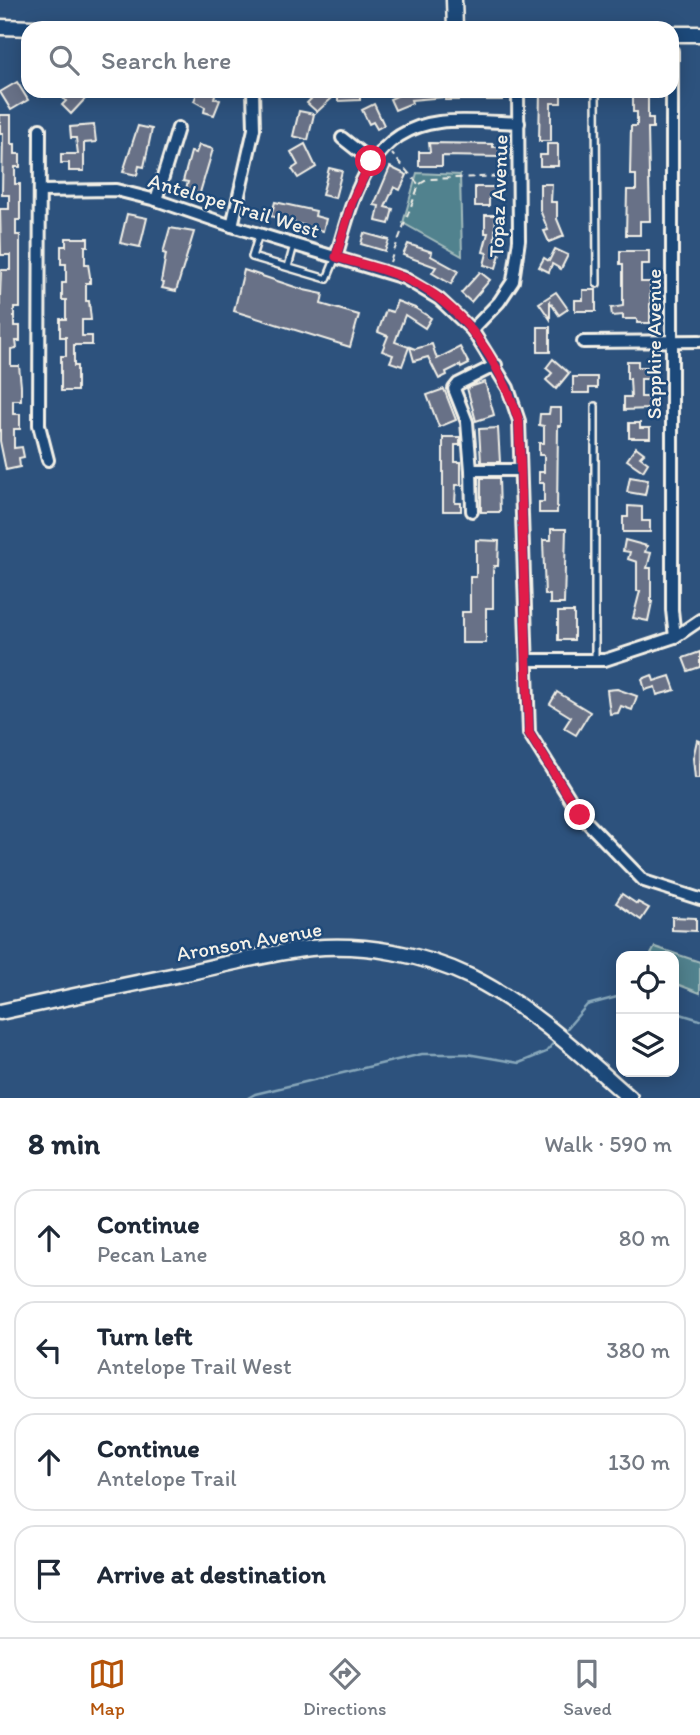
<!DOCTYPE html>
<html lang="en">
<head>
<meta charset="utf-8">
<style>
  :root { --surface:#fff; --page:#f6f6f7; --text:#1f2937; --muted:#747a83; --line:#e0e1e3; --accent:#b45309 }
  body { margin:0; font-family:Itim,sans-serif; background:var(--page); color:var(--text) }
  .controls { position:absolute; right:21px; bottom:21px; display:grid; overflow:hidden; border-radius:14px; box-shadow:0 4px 18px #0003 }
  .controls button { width:63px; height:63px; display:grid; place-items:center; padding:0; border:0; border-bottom:2px solid var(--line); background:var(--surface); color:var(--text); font:35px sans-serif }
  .stop { position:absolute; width:21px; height:21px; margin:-16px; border:5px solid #e11d48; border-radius:50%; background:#fff }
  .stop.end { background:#e11d48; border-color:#fff; box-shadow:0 2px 7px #0008 }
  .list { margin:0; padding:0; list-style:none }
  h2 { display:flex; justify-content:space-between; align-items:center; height:91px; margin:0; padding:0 28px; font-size:30px }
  h2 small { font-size:23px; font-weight:400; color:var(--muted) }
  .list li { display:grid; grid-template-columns:46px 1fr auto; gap:21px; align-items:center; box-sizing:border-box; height:98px; margin:0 14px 14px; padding:0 14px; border:2px solid var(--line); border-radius:21px }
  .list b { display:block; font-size:26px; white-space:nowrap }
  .list p { margin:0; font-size:23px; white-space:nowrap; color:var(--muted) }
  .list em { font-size:23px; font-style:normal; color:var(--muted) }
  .icon { flex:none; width:38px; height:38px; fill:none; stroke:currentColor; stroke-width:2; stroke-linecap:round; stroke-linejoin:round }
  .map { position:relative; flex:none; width:700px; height:1098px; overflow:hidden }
  .search { position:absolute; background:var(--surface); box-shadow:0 4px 18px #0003; left:21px; right:21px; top:21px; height:77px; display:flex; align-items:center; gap:18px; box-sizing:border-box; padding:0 24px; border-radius:21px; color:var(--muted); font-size:26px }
  .sheet { height:539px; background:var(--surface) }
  nav { display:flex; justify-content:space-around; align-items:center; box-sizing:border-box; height:98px; border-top:2px solid var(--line); background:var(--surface); font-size:19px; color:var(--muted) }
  nav a { display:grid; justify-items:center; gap:4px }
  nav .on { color:var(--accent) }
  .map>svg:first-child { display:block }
  .green { fill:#51828e; stroke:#a2babb; stroke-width:2 }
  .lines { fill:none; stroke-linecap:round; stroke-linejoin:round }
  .stream { stroke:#87a7ba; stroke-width:2.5 }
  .building { fill:#677187; stroke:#f4f1e8; stroke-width:2 }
  .lane-casing { stroke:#f4f1e8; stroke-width:10 }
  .street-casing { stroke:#f4f1e8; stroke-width:16 }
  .secondary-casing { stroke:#f4f1e8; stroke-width:19 }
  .path { stroke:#f4f1e8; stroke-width:2; stroke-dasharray:7 5; stroke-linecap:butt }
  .lane { stroke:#1f4a7a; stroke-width:5 }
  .street { stroke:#1f4a7a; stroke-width:10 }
  .secondary { stroke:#1f4a7a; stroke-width:14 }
  .route { stroke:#e11d48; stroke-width:9 }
  .labels { text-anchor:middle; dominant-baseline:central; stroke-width:5; stroke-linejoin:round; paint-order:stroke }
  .street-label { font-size:21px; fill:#f4f1e8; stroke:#1f4a7a }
</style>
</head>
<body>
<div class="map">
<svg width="700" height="1098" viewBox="0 0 700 1098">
  <rect width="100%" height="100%" fill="#2d527d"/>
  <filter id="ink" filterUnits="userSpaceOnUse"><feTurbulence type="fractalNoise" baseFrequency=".0143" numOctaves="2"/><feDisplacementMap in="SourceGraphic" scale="14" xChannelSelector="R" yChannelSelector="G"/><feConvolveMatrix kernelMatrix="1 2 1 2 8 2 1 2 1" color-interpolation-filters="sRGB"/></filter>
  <g filter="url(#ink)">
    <g class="green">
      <path d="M417,173L460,175L462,256L403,223Z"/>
      <path d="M655,947L700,962V993L674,983V956H650Z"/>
    </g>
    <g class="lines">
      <g class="stream">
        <path d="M674,1012L700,1020"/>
        <path d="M563,1033L587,1005L617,997L621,998"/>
        <path d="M248,1098L255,1094L422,1054H467L519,1063L546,1052L556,1040"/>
      </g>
    </g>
    <g class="building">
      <path d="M17,82L28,100L11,110L0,92Z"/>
      <path d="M66,91H77L85,99L71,114L62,105L66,101L61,96Z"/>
      <path d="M198,91H216L214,98L220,100L214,115L204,112L205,107L194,101Z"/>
      <path d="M319,91H325L332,98L317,112L307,103Z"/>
      <path d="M338,91H360V100L338,101Z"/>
      <path d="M408,91H502V100H445V97L411,100L412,103L395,110L390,99Z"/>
      <path d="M540,91H561V103H551V141H539Z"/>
      <path d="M633,91H648V118H653V128H648L650,221H640V235H626L627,190H636V175H630L631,126H637V112H633Z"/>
      <path d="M374,104L384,125L377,129L373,122L369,124L362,110Z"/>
      <path d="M299,111L314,114L308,140L293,136Z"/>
      <path d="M0,115H11V144H15V154H20V167H15V184H20V220H16V235H20V308H14V326H20V341H16L17,348L11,349V366H19L21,386V400H13V414H20V429H14V448L22,447L24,457L19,458L20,467L6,470L0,441V296L1,270H10V255H1L0,209H9V195H2L3,133H0Z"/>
      <path d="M94,125L96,142L84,143V171H69V163H61V154H78L76,138H71L70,127Z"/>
      <path d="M138,126L152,129L144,167L139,166L137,175L123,172Z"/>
      <path d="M429,143L493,144V147H502V157L442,156V166H419V152H430Z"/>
      <path d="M305,144L316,167L298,178L292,169L298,165L291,152Z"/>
      <path d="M547,144H558V166H540V155H547Z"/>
      <path d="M199,145L213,149L199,196L185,192L188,182L183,181L191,152L196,153Z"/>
      <path d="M390,167L407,175L400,190L394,187L385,207L393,209L389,224L376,221L379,206L374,205Z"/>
      <path d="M329,168L342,171L335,198L322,195Z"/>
      <path d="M540,184H552L551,202H557V219L564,236L549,242L544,231L548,230L540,210Z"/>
      <path d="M475,187H497V198H489V206H475Z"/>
      <path d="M275,202L316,211L315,216L326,219L323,231L271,216Z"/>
      <path d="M127,214L147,218L140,247L120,243Z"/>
      <path d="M485,215H496L494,253L500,254L496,268L484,265L487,253L483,252L488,233H485Z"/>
      <path d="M170,228L194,232L176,291L162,288L164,283L161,282L166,254L163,253Z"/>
      <path d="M364,233L389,240L385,251L361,244Z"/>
      <path d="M66,238H88V246H85V264H88L90,276V283H86V301H89L91,320H82V336H92V345H74V366H77V391H61V356H66V337H60V319H66V300H62V283H66V264H61V246H66Z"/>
      <path d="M408,244L432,252L431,256L458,271L451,284L432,273L436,267L403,255Z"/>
      <path d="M555,249L568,255L561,269L552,264L549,272L539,267L544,258L549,261Z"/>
      <path d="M620,251H649V264H641V282H650V323H637V319H623V315L612,316L611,308L623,306V264H620Z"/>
      <path d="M244,270L304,290L323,294L321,304L359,315L350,347L234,311Z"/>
      <path d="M480,272L490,280L471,302L461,293Z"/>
      <path d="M583,290H596V311H575V300H583Z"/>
      <path d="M556,292L568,309L559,315L550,302V319L539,303Z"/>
      <path d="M397,301L415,308L431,318L425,328L405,315L395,342L409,347L402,366L390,362L393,355L382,351L388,336L378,332L386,310L393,312Z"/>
      <rect x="538" y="327" width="12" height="25"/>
      <path d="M432,344L437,359L460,347L469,364L461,368L460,365L446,372L447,375L439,379L428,357L414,361L410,347L415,349Z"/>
      <path d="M553,359L569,373L556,389L546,380L552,373L546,368Z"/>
      <path d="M627,361H638V367H650V379H641V397H649V409L624,410V397H631L630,379H627Z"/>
      <path d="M573,377H597V388H589V393H573Z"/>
      <path d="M485,382L494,415L476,421L467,388Z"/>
      <path d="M444,389L456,420L439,427L427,395Z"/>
      <path d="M550,408H561V426H558L557,513H539V502H544V483H539V472H544V455H539V443H544V426L539,425L540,414H549Z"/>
      <path d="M629,423H640V428H650V438H629Z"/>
      <path d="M498,428L500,462H481L479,429Z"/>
      <path d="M443,437H460V445H455V462H461V485H456L455,503H461V511H443Z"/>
      <path d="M636,447L644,453L640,457L648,463L643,471L627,460Z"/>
      <path d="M630,477L648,480L645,495L627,492Z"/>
      <path d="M481,478H499L500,512H481Z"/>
      <path d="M628,506L642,507V521H650V532H623V517H628Z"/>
      <path d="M551,529H566L564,604H550V595H545L543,540H551Z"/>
      <path d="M476,540L499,541L498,566H494L493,571V608H486V643H462V612H470V577H476Z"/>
      <path d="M625,540L647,546L645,552L651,553L647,568H651V602H652L648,621L633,618L640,591H637V562L628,559L630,552L623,551Z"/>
      <rect x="558" y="612" width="16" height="28"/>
      <path d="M700,652V667L688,671L683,658Z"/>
      <path d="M652,675L654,681L670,676L675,690L657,695L655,687L645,690L642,679Z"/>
      <path d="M617,689L637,696L632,710L621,706L618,713L610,714L607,690Z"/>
      <path d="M557,692L590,712L576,735L564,728L571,717L550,704Z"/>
      <path d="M697,740L700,741V778H695L693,758Z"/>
      <path d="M622,894L637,904L638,902L649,908L641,920L616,903Z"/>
      <path d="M672,917L696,918V931L672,930Z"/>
    </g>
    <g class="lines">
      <defs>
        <g id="lane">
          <path d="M596,91L597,284"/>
          <path d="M259,234L252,257L327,279L336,257"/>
          <path d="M288,267L294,245"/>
          <path d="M595,406V660"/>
        </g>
        <g id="street">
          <path d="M672,51V610L675,637"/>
          <path d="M40,129L39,425L48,460"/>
          <path d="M342,138L371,161"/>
          <path d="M40,191L116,190L156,200L232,226L404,278L439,299L472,330L508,388L519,421L529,733L580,815L644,881L700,899"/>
          <path d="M156,200L178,128"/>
          <path d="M232,226L254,129L253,91"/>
          <path d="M336,257C353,199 367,131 439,122C464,119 493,122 519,123"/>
          <path d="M472,330L499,302L513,281L519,240L518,91"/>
          <path d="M583,342L700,341"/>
          <path d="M471,470H519"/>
          <path d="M472,511L471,470L467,422L454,389L458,384L496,365"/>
          <path d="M527,660H605L675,637L700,620"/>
        </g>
        <g id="secondary">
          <path d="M454,0L455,28"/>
          <path d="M0,27L35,28"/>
          <path d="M672,34H700"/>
          <path d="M0,1012C60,999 121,986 181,974C224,965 267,953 311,948C364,943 423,954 471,977C531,1007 580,1054 630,1098"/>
        </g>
      </defs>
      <use href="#lane" class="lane-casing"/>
      <use href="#street" class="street-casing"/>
      <use href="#secondary" class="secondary-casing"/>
      <g class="path">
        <path d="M420,184L428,179L507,176"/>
        <path d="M390,262L419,185L392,154"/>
      </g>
      <use href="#lane" class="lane"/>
      <use href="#street" class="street"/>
      <use href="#secondary" class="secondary"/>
    </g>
  </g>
  <g class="lines" filter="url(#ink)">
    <path class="route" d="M371,161L352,202L336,257C358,264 383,268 404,278C463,303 500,362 519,421L529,733L580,815"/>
  </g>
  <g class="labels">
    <g class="street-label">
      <text transform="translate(498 196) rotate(-88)">Topaz Avenue</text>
      <text transform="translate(234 205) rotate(17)">Antelope Trail West</text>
      <text transform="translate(653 344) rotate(-90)">Sapphire Avenue</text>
      <text transform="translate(249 941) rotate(-10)">Aronson Avenue</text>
    </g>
  </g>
</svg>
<div class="controls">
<button><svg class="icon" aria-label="locate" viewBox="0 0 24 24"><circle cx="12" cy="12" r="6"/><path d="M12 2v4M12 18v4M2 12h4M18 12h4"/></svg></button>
<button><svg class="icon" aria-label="layers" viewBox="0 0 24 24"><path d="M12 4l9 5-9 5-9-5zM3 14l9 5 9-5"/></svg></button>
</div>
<div class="stop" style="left:371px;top:161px"></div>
<div class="stop end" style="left:580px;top:815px"></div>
<div class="search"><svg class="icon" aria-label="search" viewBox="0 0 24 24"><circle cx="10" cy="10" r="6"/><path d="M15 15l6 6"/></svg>Search here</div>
</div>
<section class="sheet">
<h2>8 min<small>Walk · 590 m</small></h2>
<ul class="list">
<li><svg class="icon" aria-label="ahead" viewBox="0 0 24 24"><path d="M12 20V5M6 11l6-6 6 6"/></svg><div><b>Continue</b><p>Pecan Lane</p></div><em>80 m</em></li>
<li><svg class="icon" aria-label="left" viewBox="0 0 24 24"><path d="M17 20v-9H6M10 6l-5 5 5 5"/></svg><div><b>Turn left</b><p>Antelope Trail West</p></div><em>380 m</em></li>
<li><svg class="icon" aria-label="ahead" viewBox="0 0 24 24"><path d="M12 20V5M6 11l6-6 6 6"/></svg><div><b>Continue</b><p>Antelope Trail</p></div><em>130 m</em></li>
<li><svg class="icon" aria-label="arrive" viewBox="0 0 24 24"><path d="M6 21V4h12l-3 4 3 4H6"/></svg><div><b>Arrive at destination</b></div></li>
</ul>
</section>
<nav>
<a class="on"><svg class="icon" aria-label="map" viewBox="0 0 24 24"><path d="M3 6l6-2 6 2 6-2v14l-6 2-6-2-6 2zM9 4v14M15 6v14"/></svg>Map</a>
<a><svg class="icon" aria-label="directions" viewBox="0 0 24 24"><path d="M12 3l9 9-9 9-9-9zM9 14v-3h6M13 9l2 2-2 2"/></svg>Directions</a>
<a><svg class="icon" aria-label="saved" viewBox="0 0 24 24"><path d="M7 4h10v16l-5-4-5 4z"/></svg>Saved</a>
</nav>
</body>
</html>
